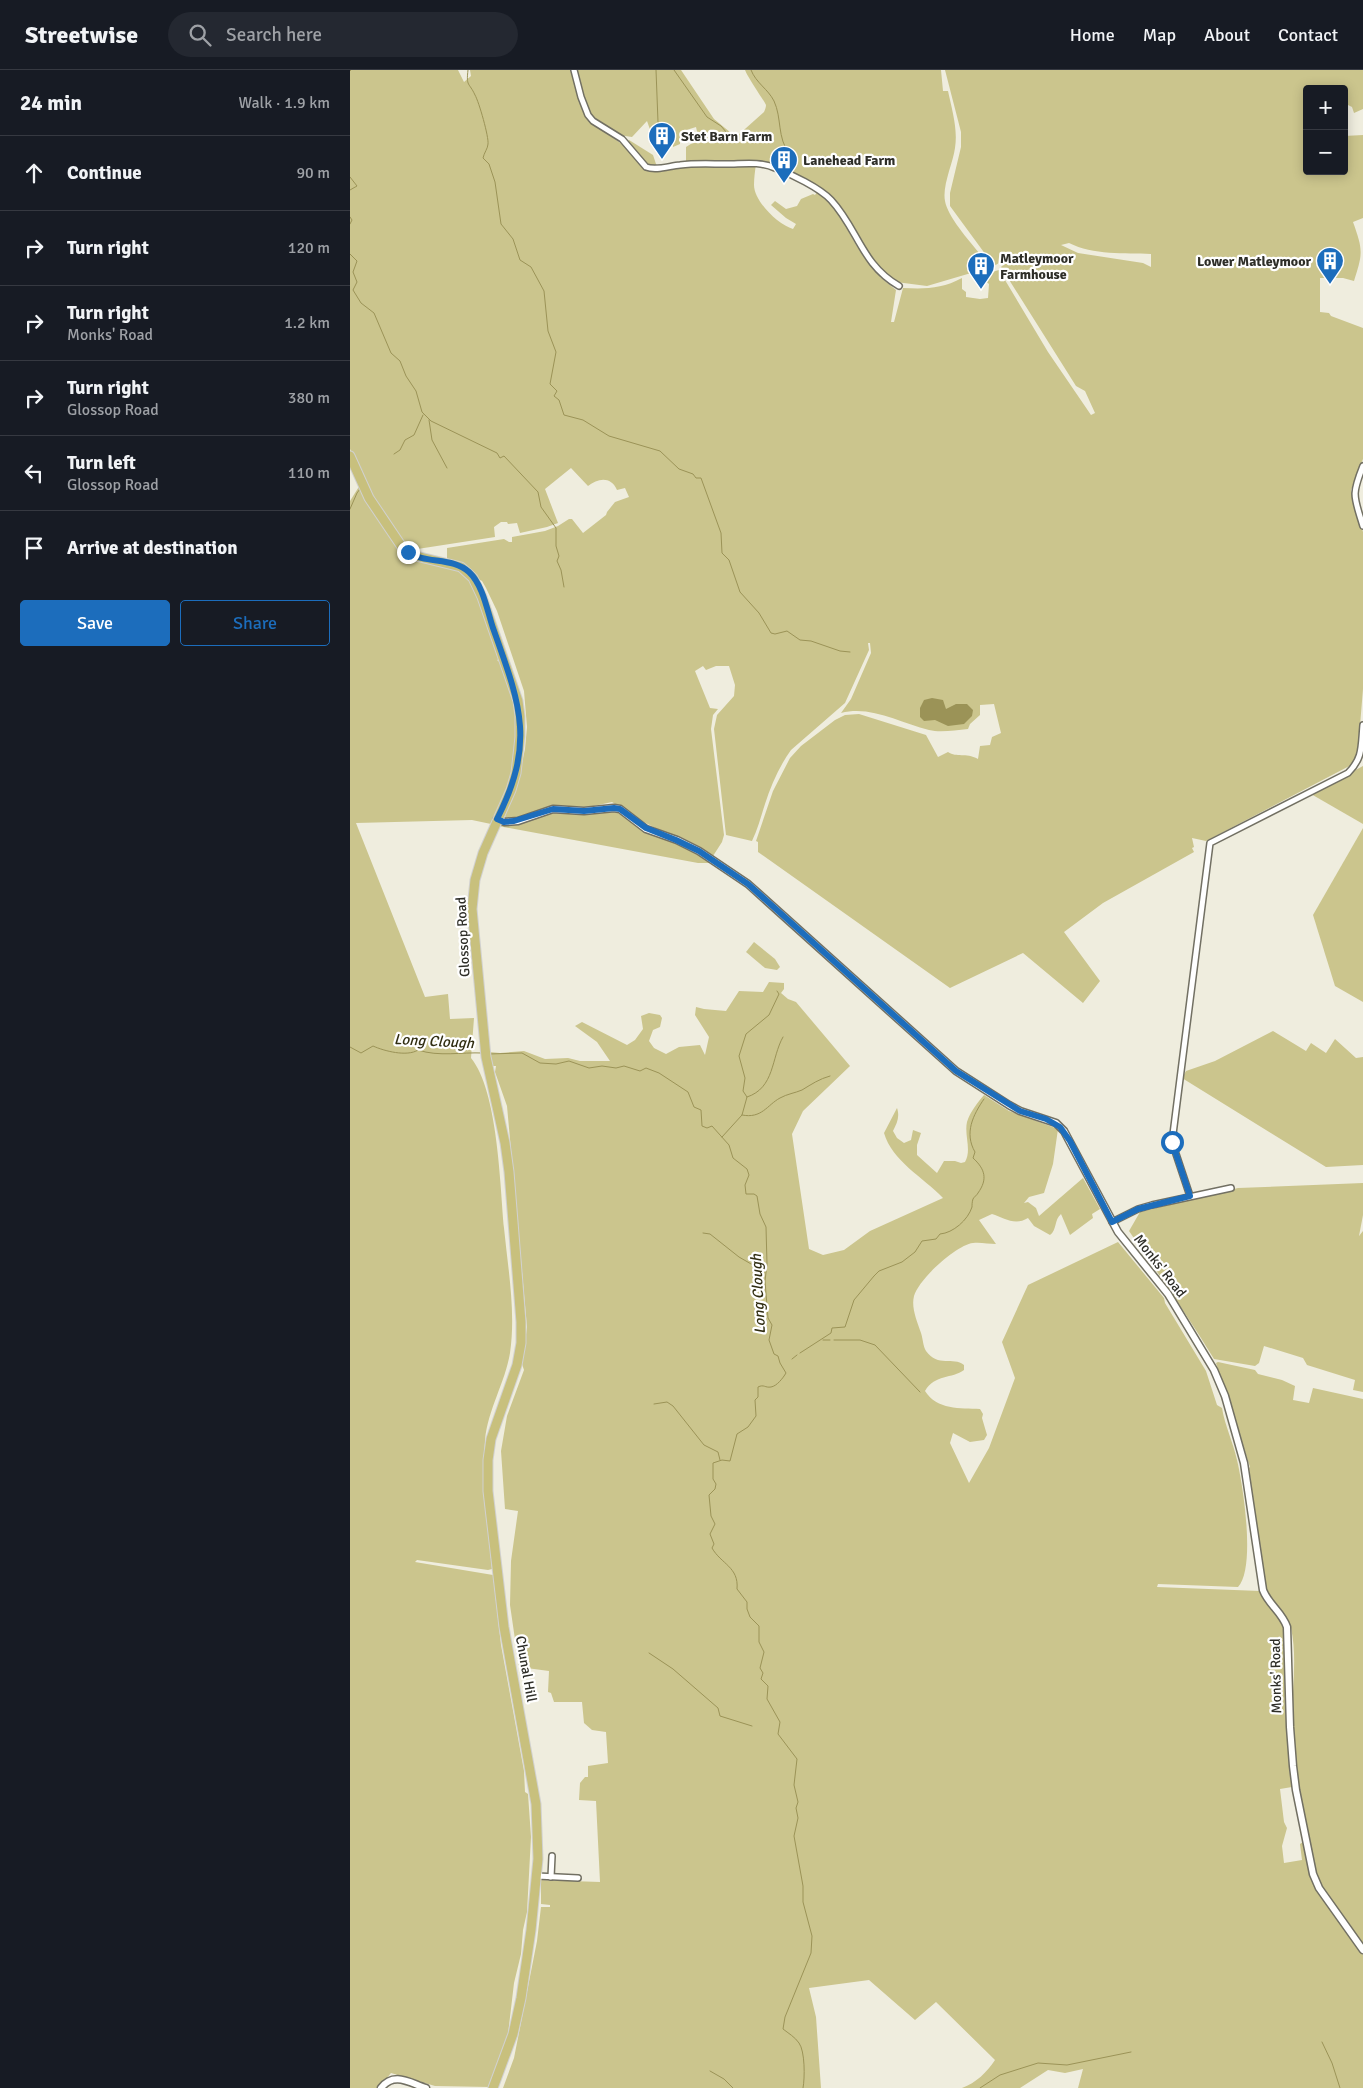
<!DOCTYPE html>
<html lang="en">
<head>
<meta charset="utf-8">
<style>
  :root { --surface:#171b24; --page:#242831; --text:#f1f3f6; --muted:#9ea1a6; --line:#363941; --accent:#1c6dbc }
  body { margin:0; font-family:Signika,sans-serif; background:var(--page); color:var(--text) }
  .controls { position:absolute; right:15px; top:15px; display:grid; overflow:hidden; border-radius:5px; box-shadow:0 2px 12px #0003 }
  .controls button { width:45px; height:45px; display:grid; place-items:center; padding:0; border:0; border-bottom:1px solid var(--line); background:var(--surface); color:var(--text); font:25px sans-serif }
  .stop { position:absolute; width:15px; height:15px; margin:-11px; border:4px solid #1c6dbc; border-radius:50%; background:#fff }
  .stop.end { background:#1c6dbc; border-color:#fff; box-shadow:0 1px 5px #0008 }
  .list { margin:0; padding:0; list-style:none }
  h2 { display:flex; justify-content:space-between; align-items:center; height:65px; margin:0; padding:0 20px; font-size:21px }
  h2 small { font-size:16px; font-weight:400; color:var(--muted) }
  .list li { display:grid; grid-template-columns:32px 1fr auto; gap:15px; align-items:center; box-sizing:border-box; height:75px; padding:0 20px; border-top:1px solid var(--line) }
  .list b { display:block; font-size:19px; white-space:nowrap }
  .list p { margin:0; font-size:16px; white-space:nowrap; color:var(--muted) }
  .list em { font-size:16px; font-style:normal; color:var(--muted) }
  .actions { display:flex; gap:10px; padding:15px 20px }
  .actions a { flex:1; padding:11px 0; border:1px solid var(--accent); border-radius:5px; text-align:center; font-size:18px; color:var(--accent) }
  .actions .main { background:var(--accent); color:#fff }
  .icon { flex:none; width:28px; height:28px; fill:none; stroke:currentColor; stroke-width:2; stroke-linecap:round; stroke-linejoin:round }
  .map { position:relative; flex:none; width:1013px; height:2018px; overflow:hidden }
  header { display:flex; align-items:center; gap:30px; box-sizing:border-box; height:70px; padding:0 25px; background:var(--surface); border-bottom:1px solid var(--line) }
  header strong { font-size:24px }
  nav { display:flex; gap:28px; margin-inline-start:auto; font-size:18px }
  .search { width:350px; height:45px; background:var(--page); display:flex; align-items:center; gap:12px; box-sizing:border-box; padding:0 18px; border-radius:28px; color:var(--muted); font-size:19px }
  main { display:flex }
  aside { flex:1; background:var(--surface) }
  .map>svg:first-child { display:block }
  .green { fill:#cbc58d; fill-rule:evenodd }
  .water { fill:#9b9357 }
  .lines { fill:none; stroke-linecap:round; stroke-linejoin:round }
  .stream { stroke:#9b9357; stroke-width:1 }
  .minor-casing { stroke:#727063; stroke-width:8 }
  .tertiary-casing { stroke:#727063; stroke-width:9 }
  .primary-casing { stroke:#d1d1d0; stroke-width:11 }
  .minor { stroke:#fff; stroke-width:5 }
  .tertiary { stroke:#fff; stroke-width:6 }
  .primary { stroke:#c8c07d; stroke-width:9 }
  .route { stroke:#1c6dbc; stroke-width:6 }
  .labels { text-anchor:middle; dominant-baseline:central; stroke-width:4.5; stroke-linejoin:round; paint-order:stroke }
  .poi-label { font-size:14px; font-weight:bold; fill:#2e2e28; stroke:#fff; text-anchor:start }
  .street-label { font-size:14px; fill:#2e2e28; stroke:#fff }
  .water-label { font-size:15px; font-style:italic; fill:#302d11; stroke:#fff }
</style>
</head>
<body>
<header>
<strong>Streetwise</strong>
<div class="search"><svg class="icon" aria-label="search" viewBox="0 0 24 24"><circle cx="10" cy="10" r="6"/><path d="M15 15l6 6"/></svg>Search here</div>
<nav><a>Home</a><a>Map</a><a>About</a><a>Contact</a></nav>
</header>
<main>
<aside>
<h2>24 min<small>Walk · 1.9 km</small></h2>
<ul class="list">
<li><svg class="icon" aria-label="ahead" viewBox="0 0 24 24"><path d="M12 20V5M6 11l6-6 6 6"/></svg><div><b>Continue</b></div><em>90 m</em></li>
<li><svg class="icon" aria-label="right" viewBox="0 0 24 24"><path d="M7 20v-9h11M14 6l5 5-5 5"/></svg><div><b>Turn right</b></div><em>120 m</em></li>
<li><svg class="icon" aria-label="right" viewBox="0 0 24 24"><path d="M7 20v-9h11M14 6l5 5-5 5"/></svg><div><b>Turn right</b><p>Monks' Road</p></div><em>1.2 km</em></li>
<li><svg class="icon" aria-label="right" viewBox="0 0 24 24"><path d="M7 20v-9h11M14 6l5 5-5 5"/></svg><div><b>Turn right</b><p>Glossop Road</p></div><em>380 m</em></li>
<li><svg class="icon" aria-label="left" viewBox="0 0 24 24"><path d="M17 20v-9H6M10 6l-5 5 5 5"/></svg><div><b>Turn left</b><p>Glossop Road</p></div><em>110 m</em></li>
<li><svg class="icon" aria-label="arrive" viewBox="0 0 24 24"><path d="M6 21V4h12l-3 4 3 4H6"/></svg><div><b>Arrive at destination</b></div></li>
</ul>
<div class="actions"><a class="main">Save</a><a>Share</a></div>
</aside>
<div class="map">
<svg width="1013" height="2018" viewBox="0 0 1013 2018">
  <rect width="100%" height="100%" fill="#efedde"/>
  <g class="green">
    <path d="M0,0H108L114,12L121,6L120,0H223L243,53L277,78L294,99L301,101L325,97L406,94C405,101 404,108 404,115C404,131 428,155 443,159L446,154L436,148L421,135L425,131L436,139L447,136L451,129L463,124L465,125L467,122C489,135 495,157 508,178C514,187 522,195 527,204L532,205L530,207L546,220L541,252H544L553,218C575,219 592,219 612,208V219L616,222V227L630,229L638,228L639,214L633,209V207L638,206L642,202L649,200L698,282L741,345L745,343L735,321L726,316L651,197L656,192L654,190L644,196L600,136V123L611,77V62L595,0H1013V39L1004,43L1002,37L994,33V19H957V101H994V66L1013,65V148L1003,152C1013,180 1013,183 1004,211L993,208H970V242L979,243L981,246L1013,258V389L1001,420L1013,462V619L1007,692L856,771L842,768L844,777L842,778L844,782L753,833L714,862L750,911L733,933L673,883L600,918L408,782V772L406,771L423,721L440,688L451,676L485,650L495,645L509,644L576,665L588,687L598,682C607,688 615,682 628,689L630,676L640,675L642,667L651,663L644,634L630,635V645L620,654L618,659C605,660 591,663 579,660C550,653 521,635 491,643L501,629L521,583L520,573H518L519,580L495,633L441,680C430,695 421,715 415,734C411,746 408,759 402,771L376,765L364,659L367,645L384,626L385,615L379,596H366L356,600L353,596L345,601L360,638L368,639L363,645L361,659L374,765L372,772L363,786L361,787L294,752L262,732L239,737L202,736L171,748H156L154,744L166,720L175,679L177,657L174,621L147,541L136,518L132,511L97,491V478L154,469L159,472H162V467L195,461L208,456L219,449H222L233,463L256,445L257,442L265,432L279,427L275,418L267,420C261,406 248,408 238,416L221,398L195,419L208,453L197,457L170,463L167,453L158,454L157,452H151L144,457L145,467L61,480H59L33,446L13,408L0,379ZM719,173C743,185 775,183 801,184V197L793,193L728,183L711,175Z"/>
    <path d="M226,0H331L364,49L386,67L414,42C415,40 416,37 416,35C415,32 398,8 395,0H591L593,21H598C602,40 608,59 605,78C603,93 592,116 595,131C598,149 626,178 638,194V198L577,216L546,212L525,194L493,139L479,124L421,93L398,91H336V77L344,72L348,66L346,57L330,62V74L323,77V72L314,75L303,68L297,51L282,67C265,65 244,55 236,39C231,27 229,12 226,0Z"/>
    <path d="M279,70L303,85L307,97H298L277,72Z"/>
    <path d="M10,415L52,481L104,497L121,509L150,589L147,590L152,594L164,628L167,653L163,701L155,728L141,754L122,750L6,753L75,927L98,924L100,949L124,948L121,988C148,1021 150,1115 154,1158C158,1199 166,1242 160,1283C155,1313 138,1339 135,1370C132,1413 138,1456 142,1499L138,1500L67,1490L65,1492L143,1505L151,1575L174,1701L175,1722L178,1724L181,1767L177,1842L173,1860L171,1884L164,1913L158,1964L140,2017L85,2016L41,2003L29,2018H0V431Z"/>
    <path d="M1013,696V754L961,724Z"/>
    <path d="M260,738L269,741L295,760L340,778L361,793H348L148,756L202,742L234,745Z"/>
    <path d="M1013,758V932L985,916L963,845Z"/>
    <path d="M404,872L425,889L430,897L427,900L415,898L396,882Z"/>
    <path d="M419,912L434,913V919L431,923L438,929L446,932L500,996L453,1041L442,1064L459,1179L473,1185L494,1180L520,1161L593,1128C573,1107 542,1091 534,1063L547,1038C550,1047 547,1053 543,1061L547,1068L554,1073L561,1070L563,1060L571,1063L567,1075V1085L587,1103L594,1091H605L611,1093L615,1092C622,1080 614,1065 617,1052C620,1042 628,1032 634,1025L659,1041L708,1059L703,1094L694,1123L679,1127L674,1133L678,1132L686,1138L689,1146L733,1108L750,1139L742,1144L743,1148L720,1165L711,1144C704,1150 707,1160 700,1165L684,1156L678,1148C665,1156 654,1148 642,1144L629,1150L646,1174C639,1174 630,1172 623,1173C606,1175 569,1209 564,1226C561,1238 567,1251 571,1263C573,1269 573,1276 576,1281C588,1298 603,1286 614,1295V1300C602,1309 585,1304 575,1321C587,1340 610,1338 630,1339L633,1344L632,1348L637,1365L634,1370L620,1372L603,1363L600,1373L619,1413L639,1378L665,1308L652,1272L678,1215L768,1172L814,1228L815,1233L856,1301L867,1335L872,1338C875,1356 883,1372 887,1390C893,1415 906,1498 888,1517L808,1514L807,1517L910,1521C915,1535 927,1544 934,1557L940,1691L942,1717L930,1719L934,1752L937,1758L932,1776L934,1793L952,1790L950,1774L954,1771L961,1806L964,1815L1013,1885V2018H728L733,1999L715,2003L698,2000L670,2018H612C626,2013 637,2002 645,1990L586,1932L565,1950L519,1910L459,1918L466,1947L471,2018H153L164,1988L187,1871L191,1837H200V1835L191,1834V1810L250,1812L246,1731L229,1730L230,1713L235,1707H238V1696L258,1693L256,1662L242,1660L234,1653L232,1632H204L201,1623L198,1622L199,1601L169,1597L160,1535L161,1491L168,1441L155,1439L151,1381L157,1346L174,1300L172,1294L177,1257L157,1036L145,1002L146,996H141L139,982L150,983L174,981L195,989L218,988L230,991H260L247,972L225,956L232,952L277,975L285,970L293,959L291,946L299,943L310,945L312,948L310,957L303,960L299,971L304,978L316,984L329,977L350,975L355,985L359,967L345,945L346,937L354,939L376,941L389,921L413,922Z"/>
    <path d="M923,961L956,981L961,973L976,983L985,969L1006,988L1013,987V1095L976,1097L832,1008L836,1001L865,991Z"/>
    <path d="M1013,1113V1145L1009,1166L1013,1161V1322L1003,1320L1005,1310L957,1295L953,1288L914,1276L909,1293L905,1296L864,1289C837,1245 808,1203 779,1161L790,1142L888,1118Z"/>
    <path d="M868,1292L905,1300L908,1304L932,1310L945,1316L943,1330L959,1333L963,1318L1013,1329V1874L971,1817L967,1805C957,1756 944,1708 942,1658C941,1625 948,1590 941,1558C938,1544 923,1532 915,1520L899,1398L900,1397L866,1293Z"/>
  </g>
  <path class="water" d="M582,628L593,630L596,639L606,634H617L623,640L622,646L614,654L598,656L585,650L574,651L570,647V638L574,630Z"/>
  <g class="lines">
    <g class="stream">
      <path d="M118,0C116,17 119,12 125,25C129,32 139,67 138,74C138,78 134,83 133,88L139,94L145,112L151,154L163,169L170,190L181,197L194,221L198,261L206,282L200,314L207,321L204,326L209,330L214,345L233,350L259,366L310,381L329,399L343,404L346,408H351L371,463L372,483L379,490L390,522L409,543L421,563L425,564L437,561L450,570L461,571L490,581L500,582"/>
      <path d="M306,0L308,52L318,70"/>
      <path d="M324,0L357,47L371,56L383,70"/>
      <path d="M401,0C406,13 418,19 424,31C432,48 427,68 439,83"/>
      <path d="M0,1L1,0"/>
      <path d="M0,107L7,116L0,120"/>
      <path d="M0,147L2,150L0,154"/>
      <path d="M0,184L7,191L3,202L7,212L3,220L11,233L24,243L41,283L50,291L56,306L66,321L72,342L81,351L147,383L150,388L154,386L188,422L191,437L206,458V476L209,486L207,491L211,500L214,517"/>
      <path d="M79,350L82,370L97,398"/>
      <path d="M44,384L50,380L55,370L64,365L73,345"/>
      <path d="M0,439L7,423L10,419"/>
      <path d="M0,977L11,983L23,976C34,981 57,987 68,980C89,987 111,982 133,983"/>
      <path d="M139,984L172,983L190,993L206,994L219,991L239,998L252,996L266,998L274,996L290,1001L296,998L309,1003L338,1022L344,1037L351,1040L352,1056L357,1058L362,1056L379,1075L383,1088L397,1099L399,1105L395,1115L396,1124H404L407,1126L410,1144L416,1157L417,1194L415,1211L418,1248L422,1255L419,1270L424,1284L428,1286L430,1293L436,1303C433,1308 427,1316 421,1317C415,1318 414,1314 408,1317V1327L405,1330L406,1346L398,1357L387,1364L380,1391L372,1390L363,1393V1409L366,1414L365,1419L359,1425L361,1446L365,1454L360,1464L364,1474L362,1478C371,1494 389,1497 387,1519L397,1532V1539L400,1547L409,1556V1572L414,1582L410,1598L413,1603L411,1609L418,1616L417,1629L430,1652L428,1664L447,1689L444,1715L448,1732L446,1738L448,1748L444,1766L453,1816V1832L462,1866L461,1883L435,1947L433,1959C438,1963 445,1967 449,1973C455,1981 455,2008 453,2018"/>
      <path d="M397,1027C425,1018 421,988 433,967"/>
      <path d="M392,1045C412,1049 417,1035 430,1028C437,1024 445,1023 452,1020C462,1014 469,1009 480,1006"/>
      <path d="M372,1067L392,1045L397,1027L393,1021L395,1008L389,986L396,964L419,945L429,924L427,921"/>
      <path d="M353,1163L360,1164L389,1187L415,1202"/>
      <path d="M473,1270H480"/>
      <path d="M484,1270H510L525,1275L570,1322"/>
      <path d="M450,1283L481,1263L482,1258L495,1257L504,1230L524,1206L529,1201L552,1192L565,1182L572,1171L586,1169L590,1164C603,1163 618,1150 622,1137C622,1135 622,1132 623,1129C623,1128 628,1124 628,1123C638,1109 635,1099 623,1088L625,1082C614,1063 623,1045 634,1029"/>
      <path d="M442,1289L447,1285"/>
      <path d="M304,1334L317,1332L323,1336L354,1375L368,1382L370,1390"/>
      <path d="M299,1583L323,1599L368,1638L370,1646L402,1656"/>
      <path d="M972,1972L982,1993L990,2018"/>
      <path d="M360,2001L374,2009L383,2018"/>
      <path d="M630,2018L650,2005L688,1993L717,1995L781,1982"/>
    </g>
    <defs>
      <g id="minor">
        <path d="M224,0L231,27L238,45L243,51L272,69L296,97C306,101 319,96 330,95C345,93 361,94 376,94C393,94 409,91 425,98C441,104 470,118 481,130C508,159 511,194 549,216"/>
        <path d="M1013,396C1001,426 1004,426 1013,456"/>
        <path d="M840,1126L822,1072L860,773L998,703C1013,688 1011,677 1013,655"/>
        <path d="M762,1152L788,1139L802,1135L881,1118"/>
        <path d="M187,1806L228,1808"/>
        <path d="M201,1807L202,1786"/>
      </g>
      <g id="tertiary">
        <path d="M147,749L155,752L168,751L203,739L234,741L264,738L270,739L296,759L327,770L349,781L398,814L606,1001L659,1035L670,1041L706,1053L714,1061L768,1162L818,1224L864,1300L875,1326L894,1393L913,1520C918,1534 932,1542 937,1557L940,1657L943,1696L946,1720L963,1804L969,1818L1013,1880"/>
        <path d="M31,2018C44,2001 60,2013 76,2018"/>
      </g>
      <path id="primary" d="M0,386L19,428L52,477L62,485L111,497L123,508L132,527L168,631L170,646V667L166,703L161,720L133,783L125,810L122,839L136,987L155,1073L159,1102L171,1252V1273L167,1295L141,1369L138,1390V1421L154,1557L186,1734L188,1789L181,1860L171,1928L163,1964L143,2018"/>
    </defs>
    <use href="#minor" class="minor-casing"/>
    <use href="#tertiary" class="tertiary-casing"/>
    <use href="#primary" class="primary-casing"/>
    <use href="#minor" class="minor"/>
    <use href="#tertiary" class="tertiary"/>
    <use href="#primary" class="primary"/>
  </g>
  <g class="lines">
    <path class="route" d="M58,482C75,494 103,487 119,502C133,515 137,540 143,558C170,634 186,672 147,749L154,752L164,751L203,739L234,741L264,738L270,739L296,758L326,770L349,781L398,814L606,1001L670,1041L696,1049L710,1057L720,1071L762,1152L788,1139L840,1126L822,1072"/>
  </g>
  <defs>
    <symbol id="building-pin" viewBox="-11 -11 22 30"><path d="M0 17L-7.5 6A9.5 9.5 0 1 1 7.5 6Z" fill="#1c6dbc" stroke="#fff"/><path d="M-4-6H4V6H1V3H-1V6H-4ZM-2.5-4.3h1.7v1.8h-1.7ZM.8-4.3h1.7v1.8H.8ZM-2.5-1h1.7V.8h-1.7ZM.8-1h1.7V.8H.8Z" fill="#fff"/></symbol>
  </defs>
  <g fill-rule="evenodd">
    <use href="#building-pin" x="296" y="50" width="32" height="43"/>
    <use href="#building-pin" x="418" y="74" width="32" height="43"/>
    <use href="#building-pin" x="964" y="175" width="32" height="43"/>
    <use href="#building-pin" x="615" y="180" width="32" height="43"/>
  </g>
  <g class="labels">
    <g class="poi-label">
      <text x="331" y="66">Stet Barn Farm</text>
      <text x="453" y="90">Lanehead Farm</text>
      <text x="650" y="188">Matleymoor<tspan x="650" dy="16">Farmhouse</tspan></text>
      <text x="961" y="191" text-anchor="end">Lower Matleymoor</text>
    </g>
    <g class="street-label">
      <text transform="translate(113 867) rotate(-93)">Glossop Road</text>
      <text transform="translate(810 1196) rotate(52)">Monks' Road</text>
      <text transform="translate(176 1599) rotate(80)">Chunal Hill</text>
      <text transform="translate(926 1606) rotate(-91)">Monks' Road</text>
    </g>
    <g class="water-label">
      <text transform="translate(84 971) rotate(3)">Long Clough</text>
      <text transform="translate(408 1224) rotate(-93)">Long Clough</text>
    </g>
  </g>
</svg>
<div class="controls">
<button>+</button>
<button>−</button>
</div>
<div class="stop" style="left:822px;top:1072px"></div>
<div class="stop end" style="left:58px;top:482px"></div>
</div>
</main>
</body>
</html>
